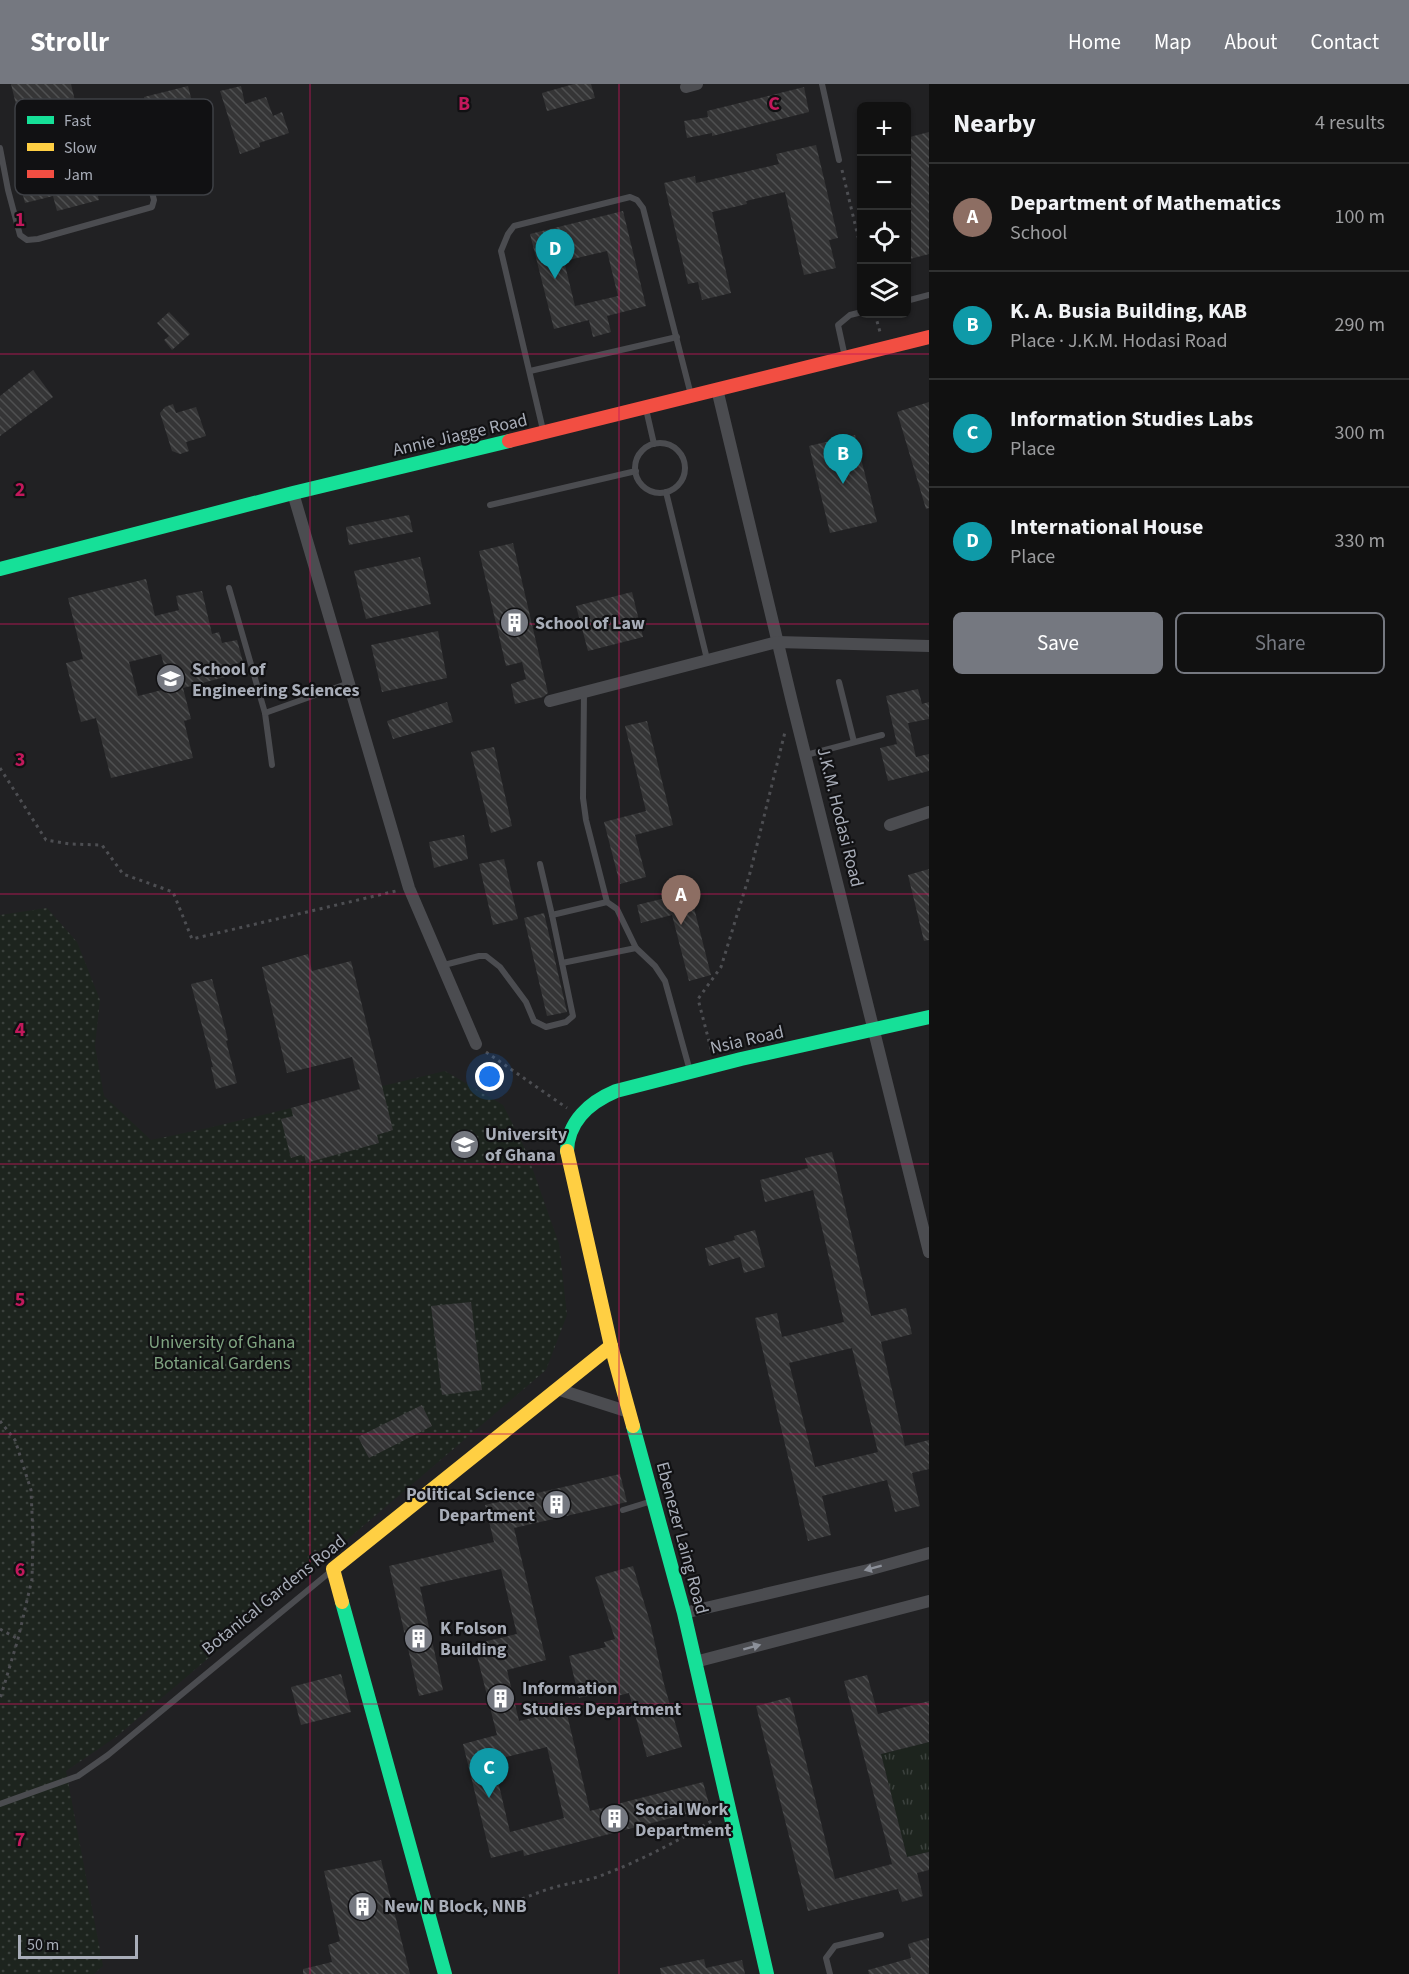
<!DOCTYPE html>
<html lang="en">
<head>
<meta charset="utf-8">
<style>
  :root { --surface:#111; --page:#1e1f1f; --text:#f1f3f6; --muted:#9c9d9f; --line:#303131; --accent:#757880 }
  body { margin:0; font-family:"Source Sans 3",sans-serif; background:var(--page); color:var(--text) }
  .controls { position:absolute; right:18px; top:18px; display:grid; overflow:hidden; border-radius:9px; box-shadow:0 2px 4px #0004 }
  .controls button { width:54px; height:54px; display:grid; place-items:center; padding:0; border:0; border-bottom:2px solid var(--line); background:var(--surface); color:var(--text); font:30px sans-serif }
  .scale { position:absolute; left:18px; bottom:15px; width:120px; box-sizing:border-box; padding-left:6px; border:3px solid #a8adb8; border-top:0; font-size:16px; line-height:21px; white-space:nowrap; color:#a8adb8; -webkit-text-stroke:4px #111113; paint-order:stroke }
  .you { position:absolute; left:490px; top:993px; width:21px; height:21px; margin:-15px; border:4px solid #fff; border-radius:50%; background:#1a73e8; box-shadow:0 0 0 9px #1a73e833 }
  .badge { display:grid; place-items:center; width:39px; height:39px; border-radius:50%; background:var(--accent); color:#fff; font-size:20px; font-weight:700 }
  .pin { position:absolute; translate:-50% -50px; filter:drop-shadow(0 2px 3px #0008) }
  .pin::after { content:''; position:absolute; top:32px; width:21px; height:18px; background:inherit; clip-path:polygon(0 0,100% 0,50% 100%) }
  .list { margin:0; padding:0; list-style:none }
  h2 { display:flex; justify-content:space-between; align-items:center; height:78px; margin:0; padding:0 24px; font-size:26px }
  h2 small { font-size:20px; font-weight:400; color:var(--muted) }
  .list li { display:grid; grid-template-columns:39px 1fr auto; gap:18px; align-items:center; box-sizing:border-box; height:108px; padding:0 24px; border-top:2px solid var(--line) }
  .list b { display:block; font-size:22px; white-space:nowrap }
  .list p { margin:0; font-size:20px; white-space:nowrap; color:var(--muted) }
  .list em { font-size:20px; font-style:normal; color:var(--muted) }
  .actions { display:flex; gap:12px; padding:18px 24px }
  .actions a { flex:1; padding:14px 0; border:2px solid var(--accent); border-radius:9px; text-align:center; font-size:21px; color:var(--accent) }
  .actions .main { background:var(--accent); color:#fff }
  .icon { flex:none; width:33px; height:33px; fill:none; stroke:currentColor; stroke-width:2; stroke-linecap:round; stroke-linejoin:round }
  .map { position:relative; flex:none; width:929px; height:1890px; overflow:hidden }
  header { display:flex; align-items:center; gap:36px; box-sizing:border-box; height:84px; padding:0 30px; background:var(--accent); color:#fff }
  header strong { font-size:28px }
  nav { display:flex; gap:33px; margin-inline-start:auto; font-size:21px }
  main { display:flex }
  aside { flex:1; background:var(--surface) }
  .map>svg:first-child { display:block }
  .built { fill:#212123; fill-rule:evenodd }
  .grass { fill:url(#grass-tufts) }
  .park { fill:url(#park-dots) }
  .building { fill:url(#building-back-hatch); fill-rule:evenodd }
  .lines { fill:none; stroke-linecap:round; stroke-linejoin:round }
  .path { stroke:#4d4e52; stroke-width:3; stroke-dasharray:3 4.5; stroke-linecap:butt }
  .lane { stroke:#4b4c50; stroke-width:6 }
  .street { stroke:#4b4c50; stroke-width:12 }
  .fast { stroke:#16e098; stroke-width:14 }
  .slow { stroke:#ffcf43; stroke-width:14 }
  .jam { stroke:#f24e42; stroke-width:14 }
  .oneway { fill:#8c9099 }
  .grid { fill:none; stroke:#c2185b; stroke-width:1.5; stroke-opacity:0.55 }
  .labels { text-anchor:middle; dominant-baseline:central; stroke-width:4.5; stroke-linejoin:round; paint-order:stroke }
  .street-label { font-size:18px; fill:#a8adb8; stroke:#111113 }
  .poi-label { font-size:18px; font-weight:bold; fill:#a8adb8; stroke:#111113; text-anchor:start }
  .park-label { font-size:18px; fill:#7fa381; stroke:#111113 }
  .key { fill:#111113; stroke:#3e4045; stroke-width:1.5 }
  .key-label { font-size:16px; fill:#a8adb8 }
  .grid-label { font-size:20px; text-anchor:middle; font-weight:bold; fill:#c2185b; stroke:#111113; stroke-width:4.5; stroke-linejoin:round; paint-order:stroke }
</style>
</head>
<body>
<header>
<strong>Strollr</strong>
<nav><a>Home</a><a>Map</a><a>About</a><a>Contact</a></nav>
</header>
<main>
<div class="map">
<svg width="929" height="1890" viewBox="0 0 929 1890">
  <defs>
    <pattern id="grass-tufts" width="24" height="20" patternUnits="userSpaceOnUse" patternTransform="scale(1.5)"><rect width="24" height="20" fill="#1d241e"/><path d="M3 7l-1-3M5 7V3M7 7l1-3M15 17l-1-3M17 17v-4M19 17l1-3" fill="none" stroke="#3b413d"/></pattern>
    <pattern id="park-dots" width="8" height="8" patternUnits="userSpaceOnUse" patternTransform="scale(1.5)"><rect width="8" height="8" fill="#1d241e"/><path d="M2 2h.1M6 6h.1" fill="none" stroke="#3b413d" stroke-width="1.8" stroke-linecap="round"/></pattern>
    <pattern id="building-back-hatch" width="6" height="6" patternUnits="userSpaceOnUse" patternTransform="scale(1.5)"><rect width="6" height="6" fill="#353536"/><path d="M-1 5l2 2M0 0l6 6M5-1l2 2" fill="none" stroke="#4f5051"/></pattern>
  </defs>
  <rect width="100%" height="100%" fill="#171717"/>
  <path class="built" d="M0,0H929V1890H0ZM862,22H906V230H862Z"/>
  <path class="grass" d="M929,1658V1768L907,1773L881,1670Z"/>
  <path class="park" d="M47,824L77,858L100,916L95,962L104,1012L151,1056L208,1044L445,987L503,1021L527,1069L559,1160L567,1231L546,1286L116,1653L66,1687L103,1882L94,1890H0V831Z"/>
  <g class="building">
    <path d="M11,0H71L80,38L146,23L144,13L188,2L207,78L162,89L154,58L145,60L141,45L135,42L131,46L135,63L126,65L134,102L97,109L99,116L57,127L53,112L25,119L16,83L30,79Z"/>
    <path d="M574,0H591L595,14L547,27L542,9Z"/>
    <path d="M241,2L245,20L266,13L273,32L282,28L289,49L259,59L260,63L240,70L220,7Z"/>
    <path d="M804,3L809,28L712,52V49L687,54L684,37L708,33L707,27Z"/>
    <path d="M929,48V170L906,176V54Z"/>
    <path d="M816,61L838,154L829,156L836,184L804,191L785,108L746,117L747,120L712,128L731,209L702,216L698,198L688,200L664,99L695,92L696,99L779,80L776,70Z"/>
    <path d="M623,127L646,222L607,232L611,248L593,253L589,236L554,245L530,150ZM607,167L618,212L575,222L564,177Z"/>
    <path d="M169,228L190,250L172,266L164,256L169,252L157,239Z"/>
    <path d="M33,286L53,313L0,352V312Z"/>
    <path d="M929,318V424L926,425L897,328Z"/>
    <path d="M173,320L176,329L196,323L206,352L186,358L189,367L180,370L172,367L160,329L165,323Z"/>
    <path d="M855,351L877,438L830,449L809,362Z"/>
    <path d="M409,431L413,448L349,461L346,443Z"/>
    <path d="M513,459L548,609L543,613L515,620L511,600L526,595L522,578L506,582L479,467Z"/>
    <path d="M420,473L431,520L366,535L354,487Z"/>
    <path d="M146,495L155,532L179,526L176,512L202,507L212,550L219,548L222,559L237,556L243,578L227,582L229,592L183,604L191,635L184,637L193,674L111,694L96,634L81,638L66,579L83,575L68,514ZM161,570L170,604L138,612L129,578Z"/>
    <path d="M632,508L643,553L588,567L576,522Z"/>
    <path d="M438,547L447,594L382,608L371,561Z"/>
    <path d="M918,605L922,620L929,618V635L908,639L916,673L929,670V687L888,697L880,664L897,660L886,612Z"/>
    <path d="M447,618L453,638L393,655L387,637Z"/>
    <path d="M647,637L673,741L635,751L646,793L620,800L604,738L646,727L625,642Z"/>
    <path d="M494,663L512,742L491,749L471,668Z"/>
    <path d="M464,751L468,775L434,784L429,758Z"/>
    <path d="M504,775L518,835L493,841L479,780Z"/>
    <path d="M929,785V856L924,857L908,791Z"/>
    <path d="M690,808L711,891L689,897L672,831L641,839L637,821Z"/>
    <path d="M544,829L567,928L547,932L524,834Z"/>
    <path d="M308,870L312,887L351,877L393,1046L377,1051L379,1059L306,1079L304,1070L291,1074L281,1035L293,1032L291,1024L360,1005L352,973L287,989L262,883Z"/>
    <path d="M212,895L228,956L226,957L237,999L216,1005L211,983H213L191,900Z"/>
    <path d="M832,1068L871,1232L906,1224L912,1250L881,1258L905,1362L929,1356V1385L912,1389L920,1422L895,1428L887,1396L822,1412L831,1451L808,1457L755,1234L777,1229L782,1253L844,1238L813,1106L765,1118L760,1096L808,1084L805,1074ZM852,1264L878,1368L815,1383L789,1279Z"/>
    <path d="M755,1146L765,1183L744,1189L740,1173L709,1182L705,1164L735,1156L734,1152Z"/>
    <path d="M471,1218L482,1306L442,1311L431,1222Z"/>
    <path d="M422,1321L432,1342L369,1374L358,1353Z"/>
    <path d="M620,1390L627,1418L514,1444L546,1576L507,1586L519,1637L566,1626L590,1727L703,1698L710,1724L524,1772L523,1766L491,1774L463,1660L497,1651L474,1560L517,1550L501,1485L420,1503L443,1606L419,1612L389,1482L494,1458L485,1421ZM547,1663L564,1734L510,1748L493,1676Z"/>
    <path d="M633,1482L650,1538L664,1600L682,1663L647,1673L629,1609L617,1612L616,1605L579,1614L569,1572L606,1563L604,1558L615,1555L595,1493Z"/>
    <path d="M341,1590L351,1628L301,1641L291,1603Z"/>
    <path d="M867,1591L878,1630L929,1617V1658L881,1670L907,1773L929,1768V1786L917,1789L923,1812L902,1818L898,1805L808,1827L756,1622L790,1613L835,1795L892,1780L844,1597Z"/>
    <path d="M381,1776L410,1890H303V1885L332,1878L328,1861L340,1857L324,1787Z"/>
    <path d="M929,1854V1890H869L868,1886L911,1874L908,1860Z"/>
    <path d="M704,1875L706,1884L742,1876L745,1890H661L660,1884Z"/>
  </g>
  <g class="lines">
    <g class="path">
      <path d="M842,86L862,169"/>
      <path d="M875,230L880,248"/>
      <path d="M0,684L46,756L70,760L102,761L123,790L173,808L192,855L396,807"/>
      <path d="M711,965L698,915L721,883L750,789L785,648"/>
      <path d="M486,968L567,1024"/>
      <path d="M0,1337L15,1356L31,1406L33,1452L32,1495L18,1555L0,1615"/>
      <path d="M0,1545L18,1555"/>
      <path d="M443,1815C481,1840 517,1814 555,1803C570,1799 586,1797 600,1792C640,1777 678,1757 715,1735"/>
    </g>
    <g class="lane">
      <path d="M822,0L839,76"/>
      <path d="M0,64L8,106L20,151L27,156L38,155L152,123L154,116L136,47"/>
      <path d="M906,217L929,211"/>
      <path d="M845,273L838,241L850,231L862,228"/>
      <path d="M530,287L677,253"/>
      <path d="M646,325L654,360"/>
      <path d="M543,346L501,167L508,150L514,142L630,113L637,116L643,124L691,311"/>
      <circle cx="660" cy="384" r="25"/>
      <path d="M666,408L707,575"/>
      <path d="M490,421L636,387"/>
      <path d="M229,504L265,629L272,681"/>
      <path d="M839,598L854,658"/>
      <path d="M584,608L583,714L586,736L607,818L617,825L636,864L655,882L665,897L690,987"/>
      <path d="M265,629L349,599"/>
      <path d="M806,671L882,651"/>
      <path d="M540,780L552,831L607,818"/>
      <path d="M562,879L636,864"/>
      <path d="M444,881L479,872H486L500,883L526,918L534,937L546,943L566,938L573,932L552,831"/>
      <path d="M623,1426L652,1417"/>
      <path d="M0,1720L78,1692L108,1671L330,1488"/>
      <path d="M830,1890L826,1874L835,1862L881,1851"/>
    </g>
    <g class="street">
      <path d="M686,3L697,0"/>
      <path d="M717,305L792,618L929,1168"/>
      <path d="M293,409L409,804L476,960"/>
      <path d="M550,617L777,558L929,562"/>
      <path d="M890,741L929,728"/>
      <path d="M557,1305L629,1328"/>
      <path d="M684,1529L868,1486L929,1469"/>
      <path d="M695,1578L929,1517"/>
    </g>
    <g class="fast">
      <path d="M0,485L293,409L509,357"/>
      <path d="M567,1067C568,1037 590,1018 616,1007L741,975L929,933"/>
      <path d="M633,1342L684,1529L767,1890"/>
      <path d="M342,1518L445,1890"/>
    </g>
    <g class="slow">
      <path d="M567,1067L611,1262L633,1342"/>
      <path d="M342,1518L333,1485L611,1262"/>
    </g>
    <path class="jam" d="M509,357L929,253"/>
  </g>
  <defs><path id="oneway-solid" d="M-6-.8H1V-3.2L6.5 0L1 3.2V.8H-6Z" transform="scale(1.5)"/></defs>
  <g class="oneway">
    <use href="#oneway-solid" transform="translate(873 1484) rotate(165)"/>
    <use href="#oneway-solid" transform="translate(752 1563) rotate(-15)"/>
  </g>
  <path class="grid" d="M310,0V1890M619,0V1890M0,270H929M0,540H929M0,810H929M0,1080H929M0,1350H929M0,1620H929"/>
  <defs>
    <symbol id="building-disc" viewBox="-11 -11 22 22"><circle r="9.5" fill="#757880" stroke="#111113"/><path d="M-4-6H4V6H1V3H-1V6H-4ZM-2.5-4.3h1.7v1.8h-1.7ZM.8-4.3h1.7v1.8H.8ZM-2.5-1h1.7V.8h-1.7ZM.8-1h1.7V.8H.8Z" fill="#fff"/></symbol>
    <symbol id="university-disc" viewBox="-11 -11 22 22"><circle r="9.5" fill="#757880" stroke="#111113"/><path d="M0-5L7-2L0 1L-7-2ZM-4 1L0 2.5L4 1V4Q0 6-4 4Z" fill="#fff"/></symbol>
  </defs>
  <g fill-rule="evenodd">
    <use href="#building-disc" x="498" y="522" width="33" height="33"/>
    <use href="#university-disc" x="154" y="578" width="33" height="33"/>
    <use href="#university-disc" x="448" y="1044" width="33" height="33"/>
    <use href="#building-disc" x="540" y="1404" width="33" height="33"/>
    <use href="#building-disc" x="402" y="1538" width="33" height="33"/>
    <use href="#building-disc" x="484" y="1598" width="33" height="33"/>
    <use href="#building-disc" x="598" y="1718" width="33" height="33"/>
    <use href="#building-disc" x="346" y="1806" width="33" height="33"/>
  </g>
  <g class="labels">
    <g class="street-label">
      <text transform="translate(460 351) rotate(-13)">Annie Jiagge Road</text>
      <text transform="translate(840 733) rotate(76)">J.K.M. Hodasi Road</text>
      <text transform="translate(747 956) rotate(-13)">Nsia Road</text>
      <text transform="translate(682 1454) rotate(75)">Ebenezer Laing Road</text>
      <text transform="translate(274 1511) rotate(-39)">Botanical Gardens Road</text>
    </g>
    <g class="poi-label">
      <text x="535" y="539">School of Law</text>
      <text x="192" y="585">School of<tspan x="192" dy="21">Engineering Sciences</tspan></text>
      <text x="485" y="1050">University<tspan x="485" dy="21">of Ghana</tspan></text>
      <text x="535" y="1410" text-anchor="end">Political Science<tspan x="535" dy="21">Department</tspan></text>
      <text x="440" y="1544">K Folson<tspan x="440" dy="21">Building</tspan></text>
      <text x="522" y="1604">Information<tspan x="522" dy="21">Studies Department</tspan></text>
      <text x="635" y="1725">Social Work<tspan x="635" dy="21">Department</tspan></text>
      <text x="384" y="1822">New N Block, NNB</text>
    </g>
    <g class="park-label">
      <text x="222" y="1258">University of Ghana<tspan x="222" dy="21">Botanical Gardens</tspan></text>
    </g>
  </g>
  <rect x="15" y="15" width="198" height="96" rx="9" class="key"/>
  <rect x="27" y="32" width="27" height="8" fill="#16e098"/>
  <rect x="27" y="59" width="27" height="8" fill="#ffcf43"/>
  <rect x="27" y="86" width="27" height="8" fill="#f24e42"/>
  <g class="key-label">
    <text x="64" y="42">Fast</text>
    <text x="64" y="69">Slow</text>
    <text x="64" y="96">Jam</text>
  </g>
  <g class="grid-label">
    <text x="464" y="26">B</text>
    <text x="774" y="26">C</text>
    <text x="20" y="142">1</text>
    <text x="20" y="412">2</text>
    <text x="20" y="682">3</text>
    <text x="20" y="952">4</text>
    <text x="20" y="1222">5</text>
    <text x="20" y="1492">6</text>
    <text x="20" y="1762">7</text>
  </g>
</svg>
<div class="controls">
<button>+</button>
<button>−</button>
<button><svg class="icon" aria-label="locate" viewBox="0 0 24 24"><circle cx="12" cy="12" r="6"/><path d="M12 2v4M12 18v4M2 12h4M18 12h4"/></svg></button>
<button><svg class="icon" aria-label="layers" viewBox="0 0 24 24"><path d="M12 4l9 5-9 5-9-5zM3 14l9 5 9-5"/></svg></button>
</div>
<div class="scale">50 m</div>
<div class="you"></div>
<div class="pin badge" style="left:681px;top:841px;background:#8d6e63">A</div>
<div class="pin badge" style="left:843px;top:400px;background:#0f9aa8">B</div>
<div class="pin badge" style="left:489px;top:1714px;background:#0f9aa8">C</div>
<div class="pin badge" style="left:555px;top:195px;background:#0f9aa8">D</div>
</div>
<aside>
<h2>Nearby<small>4 results</small></h2>
<ul class="list">
<li><span class="badge" style="background:#8d6e63">A</span><div><b>Department of Mathematics</b><p>School</p></div><em>100 m</em></li>
<li><span class="badge" style="background:#0f9aa8">B</span><div><b>K. A. Busia Building, KAB</b><p>Place · J.K.M. Hodasi Road</p></div><em>290 m</em></li>
<li><span class="badge" style="background:#0f9aa8">C</span><div><b>Information Studies Labs</b><p>Place</p></div><em>300 m</em></li>
<li><span class="badge" style="background:#0f9aa8">D</span><div><b>International House</b><p>Place</p></div><em>330 m</em></li>
</ul>
<div class="actions"><a class="main">Save</a><a>Share</a></div>
</aside>
</main>
</body>
</html>
